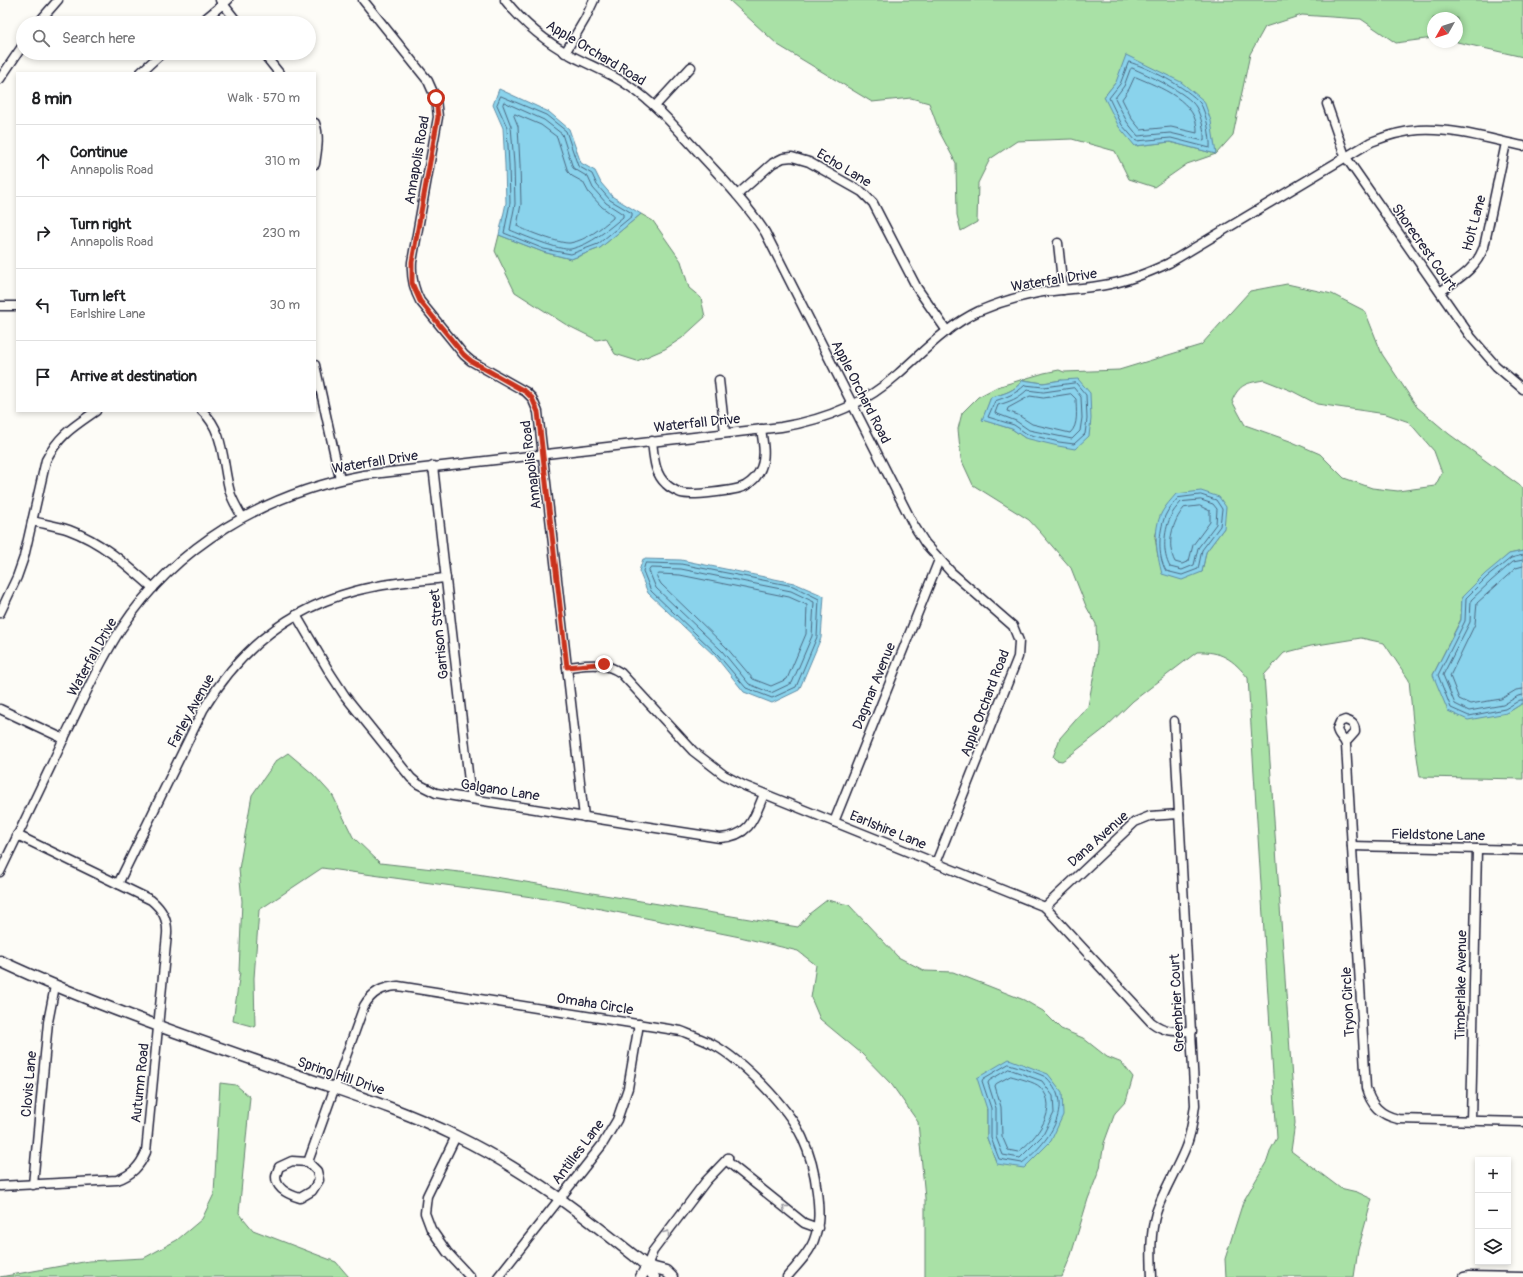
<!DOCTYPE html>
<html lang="en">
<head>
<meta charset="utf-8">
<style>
  :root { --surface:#fff; --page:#f6f6f6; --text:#202124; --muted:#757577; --line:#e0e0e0 }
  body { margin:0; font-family:Pangolin,sans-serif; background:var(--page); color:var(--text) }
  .controls { position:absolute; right:12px; bottom:12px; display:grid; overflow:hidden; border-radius:0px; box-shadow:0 2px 6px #0003 }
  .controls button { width:36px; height:36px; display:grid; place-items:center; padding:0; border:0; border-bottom:1px solid var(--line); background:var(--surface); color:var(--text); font:20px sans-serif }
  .compass { position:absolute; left:1427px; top:12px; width:36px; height:36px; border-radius:50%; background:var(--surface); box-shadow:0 2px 6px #0003; rotate:231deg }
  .stop { position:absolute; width:12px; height:12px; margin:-9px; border:3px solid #c8321e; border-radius:50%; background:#fff }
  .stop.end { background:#c8321e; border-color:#fff; box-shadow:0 1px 4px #0008 }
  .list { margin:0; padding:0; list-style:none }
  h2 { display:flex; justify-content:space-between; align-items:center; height:52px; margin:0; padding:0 16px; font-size:17px }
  h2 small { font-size:13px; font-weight:400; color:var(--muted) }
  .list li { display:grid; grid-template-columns:26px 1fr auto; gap:12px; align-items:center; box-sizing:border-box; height:72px; padding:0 16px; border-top:1px solid var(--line) }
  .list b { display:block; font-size:15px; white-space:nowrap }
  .list p { margin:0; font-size:13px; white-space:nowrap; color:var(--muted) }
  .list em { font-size:13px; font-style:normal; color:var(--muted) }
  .icon { flex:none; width:22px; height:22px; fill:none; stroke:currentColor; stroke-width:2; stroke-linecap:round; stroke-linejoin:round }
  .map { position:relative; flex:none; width:1523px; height:1277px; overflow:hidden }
  .search { position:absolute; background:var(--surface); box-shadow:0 2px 6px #0003; left:16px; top:16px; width:300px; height:44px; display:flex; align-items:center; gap:10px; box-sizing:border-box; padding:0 14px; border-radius:22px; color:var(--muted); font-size:15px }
  .panel { position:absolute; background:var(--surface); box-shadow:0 2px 6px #0003; left:16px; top:72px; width:300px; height:340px; border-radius:0px }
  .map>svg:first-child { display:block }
  .green { fill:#a9e1a6; stroke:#668270; fill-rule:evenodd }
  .water { fill:#8ad3ec; stroke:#608ca5 }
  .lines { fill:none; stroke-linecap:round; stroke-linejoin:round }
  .shore { stroke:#4c6982; stroke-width:1 }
  .minor-casing { stroke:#22223b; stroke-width:11 }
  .major-casing { stroke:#22223b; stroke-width:13 }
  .minor { stroke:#fdfcf7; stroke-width:8 }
  .major { stroke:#fdfcf7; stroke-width:10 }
  .oneway { stroke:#9a9aa2 }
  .route { stroke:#c8321e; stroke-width:5 }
  .labels { text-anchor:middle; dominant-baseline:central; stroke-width:3; stroke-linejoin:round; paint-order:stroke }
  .street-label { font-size:14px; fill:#22223b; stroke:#fdfcf7 }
</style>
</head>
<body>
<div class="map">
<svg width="1523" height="1277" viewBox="0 0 1523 1277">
  <rect width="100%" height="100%" fill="#fdfcf7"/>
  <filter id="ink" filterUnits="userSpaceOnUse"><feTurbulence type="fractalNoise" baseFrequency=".025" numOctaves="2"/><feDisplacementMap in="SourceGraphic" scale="8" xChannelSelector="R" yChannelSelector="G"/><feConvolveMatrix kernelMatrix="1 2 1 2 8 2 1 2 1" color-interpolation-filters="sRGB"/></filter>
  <g filter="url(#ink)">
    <g class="green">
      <path d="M729,0H1523V57L1457,42V18H1433V38L1396,43L1361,19L1302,15L1265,27L1250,54L1233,135L1216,154L1187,164L1154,187L1129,179L1115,151L1072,139L1017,141L990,159L978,183L977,222L961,231L957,215L956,163L940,133L929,103L911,98L872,102L778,45ZM1116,82L1216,154L1170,142L1135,146L1104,97Z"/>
      <path d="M641,214L653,221L681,261L689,288L701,298L705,317L682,338L665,349L637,361L615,354L606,338L597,340L565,324L515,292L495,251L499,235L543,252L571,259L600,248Z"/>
      <path d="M1287,284L1332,294L1365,311L1382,354L1417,407L1449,434L1523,488V551L1509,554L1462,597L1461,619L1433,675L1507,713L1523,703V779L1420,777L1415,743L1409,680L1384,643L1361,638L1311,646L1284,653L1264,675L1295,1123L1291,1151L1340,1188L1357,1192L1372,1199L1358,1250L1354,1277H1226L1225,1259L1243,1202L1267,1161L1271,1149L1277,1138L1248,678C1233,659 1221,651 1197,652L1133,701L1104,729L1068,757L1062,761L1056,760L1053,757L1060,738L1088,706L1095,669L1097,647L1096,624L1086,606L1071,568L1040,532L1029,520L973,485L961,459L958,429L962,413L978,397L997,387L1044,373L1059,370L1064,372L1119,370L1201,345L1250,291ZM1023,380L1043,383L1062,380L1025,438L1012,429L983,420L991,397C1004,394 1015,391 1023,380ZM1264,380L1292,391L1317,404L1386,414L1409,422L1434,451L1442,473L1435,486L1398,491L1372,488L1344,478L1320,454L1290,441L1245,425L1232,401C1239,384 1247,383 1264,380ZM1162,513L1224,528L1206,552L1202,572L1158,557L1155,537Z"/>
      <path d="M288,753L313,774L333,796L353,837L380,863L477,874L798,927L809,914L827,900L849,905L898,957L925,971L953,972L1024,1000L1043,1011L1061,1029L1083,1038L1107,1057L1122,1063L1133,1077L1126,1101L1115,1113L1104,1143L1100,1168L1088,1199L1071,1255L1062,1277H925V1198L918,1122L892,1085L861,1053L820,1019L811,998L816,965L798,951L740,937L561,901L322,868L259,910L254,978L255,1027L233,1021L240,972L239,971L242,901L239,869L252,795L276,761ZM987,1109L997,1164L987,1138Z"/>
      <path d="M220,1083L236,1085L250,1097L239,1213L253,1230L336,1262L349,1277H0L89,1261L144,1258L177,1240L202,1219L214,1194Z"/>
    </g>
    <g class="water">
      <path d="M1126,55L1181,82L1204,101L1211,121L1216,154L1170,142L1135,146L1119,127L1104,97L1116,82Z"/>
      <path d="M499,89L549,112L569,129L581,163L595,171L601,183L613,197L641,214L600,248L571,259L543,252L499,235L506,203L505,165L503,128L493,105Z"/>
      <path d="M1078,379L1090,393L1091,419L1089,436L1075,449L1058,446L1025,438L1012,429L982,420L991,397C1004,394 1015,391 1023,380L1043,383L1062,380Z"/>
      <path d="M1201,491L1219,497L1226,507L1224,528L1206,552L1202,572L1182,580L1162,574C1157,554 1152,531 1162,512C1166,505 1171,500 1176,494Z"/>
      <path d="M1523,551V703L1507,713L1468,720L1448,711L1433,675L1461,620L1462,597L1485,574L1509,554Z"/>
      <path d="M643,559L681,560L794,583L824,596L821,638L799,690L772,703L744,692L716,657L648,593L639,571Z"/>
      <path d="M1009,1059L1048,1074L1062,1092L1063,1115L1051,1141L1024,1168L997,1164L987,1138V1109L977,1078Z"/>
    </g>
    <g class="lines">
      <g class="shore">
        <path d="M1129,62C1147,67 1188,88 1200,103C1206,111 1211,139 1210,148L1171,138L1136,141L1122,125L1109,98L1120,84Z"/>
        <path d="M1132,68C1148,75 1188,93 1196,107C1201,116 1205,132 1204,141L1170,133L1138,136L1127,122L1115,98L1124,86L1130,70Z"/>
        <path d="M1136,77C1159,87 1199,101 1197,133L1171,127L1141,130L1132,119L1122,99L1129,89L1134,78Z"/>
        <path d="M501,96L546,115L566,131L578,166L592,174L597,185L610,200L632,213V216L598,244L571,254L544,249L504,233L510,203L509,165L507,127L497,105Z"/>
        <path d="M504,102L544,120L562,134L573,168L588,177L593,188L606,203L623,214V217C607,230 592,244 571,249C560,251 522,235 510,230L515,204L514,164L511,126L503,105Z"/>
        <path d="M515,114L541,125L557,137L568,172L572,176L583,182L589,193L602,207L613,215V218C601,228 587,240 570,243C560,244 526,231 517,226L521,204L520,165L518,126L514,116Z"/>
        <path d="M1076,383L1086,395L1087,419L1085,434L1074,444L1059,442L1027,434L1014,425L988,417L995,401C1006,397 1016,394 1025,385L1043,387Z"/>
        <path d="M1074,388L1081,397L1082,418L1080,431L1072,439L1029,430L1016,421L995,413L998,405C1009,402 1019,398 1027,390L1043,392Z"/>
        <path d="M1071,394L1076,399C1076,410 1079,425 1070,433L1032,424L1018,415L1007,411L1008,408L1030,396L1043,398Z"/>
        <path d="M1201,495L1216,500L1222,509L1220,526L1202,550L1198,569L1182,575L1166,571C1157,555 1159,532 1165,516C1168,509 1174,503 1178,498Z"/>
        <path d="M1201,500L1213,504L1217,509L1216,524L1198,548L1194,565L1182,570L1170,567C1162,553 1164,532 1170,518C1172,512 1177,507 1181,502Z"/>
        <path d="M1200,506L1210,511V522L1193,545L1189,561L1182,564L1175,562C1166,545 1172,522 1184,508Z"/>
        <path d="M1523,555L1511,558L1487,577L1466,598L1465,621L1438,675L1451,708L1469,716L1505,709L1520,700H1523"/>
        <path d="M1523,560L1513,562L1491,581L1471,600L1470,622L1443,675L1455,704L1469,711L1503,705L1518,696L1523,695"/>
        <path d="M647,563L681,564L793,586L819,599L817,637L796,687L772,698L746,688L718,655L651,591L643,571L645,564Z"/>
        <path d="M1523,566L1516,568L1477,603L1475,624L1450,676L1459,699L1470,704L1501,699L1516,690L1523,689"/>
        <path d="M651,568L681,569L791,591L814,602L812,636L792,683L771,693L749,684L722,651L656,588L649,571Z"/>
        <path d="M659,574L680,575L789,597L807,605L806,634L787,679L771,686L753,679L726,647L661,584L657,577Z"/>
        <path d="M1009,1064C1016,1066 1042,1074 1047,1078C1076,1107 1047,1144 1022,1163L999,1159L991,1138V1108L982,1081L983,1079Z"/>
        <path d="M1009,1069L1042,1081L1053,1096L1054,1113L1043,1135L1020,1158L1003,1155L996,1137V1108L988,1083L989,1081Z"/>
        <path d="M1011,1076C1018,1078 1035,1082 1040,1087C1061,1108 1036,1139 1018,1152L1008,1150L1002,1136L1001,1107L995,1086L996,1084Z"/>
      </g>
      <defs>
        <g id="minor">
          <path d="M220,0L238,23"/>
          <path d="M363,0L428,81L436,99L438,117L412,262C411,277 413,288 420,301L464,355L471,361L526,392L532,398L538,412L584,817"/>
          <path d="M505,0C523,23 546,42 572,56C591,66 611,73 629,86C656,104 677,129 699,153C722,178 746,203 765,232L913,524L925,543L951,572L1013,626L1019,641L1018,657L936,863"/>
          <path d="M38,23L58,0"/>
          <path d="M200,23L228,0"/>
          <path d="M263,53L279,73"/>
          <path d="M565,53L585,19L594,0"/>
          <path d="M140,73L162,53"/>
          <path d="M0,79L23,45"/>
          <path d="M1327,104L1345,156L1471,337L1496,366L1523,389"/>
          <path d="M655,106L691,67"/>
          <path d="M315,123C320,137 317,150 315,164"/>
          <path d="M737,195L773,163L783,158L792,157L809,162L855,188L862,192L873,203L917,288L947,331"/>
          <path d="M1058,243L1063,290"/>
          <path d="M1440,292C1459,278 1475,270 1484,247L1506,143"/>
          <path d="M0,306H17"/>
          <path d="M315,365L340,479"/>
          <path d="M719,380L725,433"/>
          <path d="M202,411C225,431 222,464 230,492C232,500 238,509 242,517"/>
          <path d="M652,441C654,457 654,473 666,484C670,488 676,491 681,493C691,496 735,491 745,486C752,482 758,476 761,468C766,456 763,442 761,429"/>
          <path d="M433,466L471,799"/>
          <path d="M32,521C44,524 57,526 69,530C102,542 127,565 153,588"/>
          <path d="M0,613L17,577L24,557L46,460C59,435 73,427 96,411"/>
          <path d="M296,615L330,673L345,696L411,778L418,784L436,793L471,799L720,838C750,836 754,819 764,794"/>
          <path d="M567,667C587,665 604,661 621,673L693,751L724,775L745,786L1045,907L1151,1022C1164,1032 1176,1032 1192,1031"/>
          <path d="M0,709L64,739"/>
          <path d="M1346,742L1355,732C1355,724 1352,722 1345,720L1340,722L1337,729C1338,736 1345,739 1346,745L1366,1088C1371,1105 1380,1115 1398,1119L1523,1122"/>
          <path d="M834,822L939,560"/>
          <path d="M1352,846L1523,850"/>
          <path d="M0,872C22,826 44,781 65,736C83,700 99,662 121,629C176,545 266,493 364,475L781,427C824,420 865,404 898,374C924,351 947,326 979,311C998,303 1017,297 1037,293C1061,289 1086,289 1110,284C1131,280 1150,272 1169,263L1371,142C1386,136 1402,131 1419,130C1454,128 1489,139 1523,146"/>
          <path d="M118,884L203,710C239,650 288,609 355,591C385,583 416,581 446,578"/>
          <path d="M1045,907L1135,822L1150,816L1179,814"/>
          <path d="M1471,1121L1477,849"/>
          <path d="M456,1136L427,1196L425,1213L431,1229L447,1252L470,1277"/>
          <path d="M728,1158V1162L804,1223L818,1228"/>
          <path d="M292,1161L308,1162L317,1171L319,1180L312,1191L300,1198C290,1195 276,1189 276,1177C276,1174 278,1170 279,1167Z"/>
          <path d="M308,1162L364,1006C372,992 382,987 398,986L681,1031C691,1035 702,1039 712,1044C742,1060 787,1106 802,1137C810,1154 815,1174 817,1192C819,1209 820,1224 814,1240C809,1254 796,1266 787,1277"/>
          <path d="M33,1185L48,1022L55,986"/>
          <path d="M0,1186L117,1180C132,1175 140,1166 146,1152L167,934C168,919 162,909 151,900L17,835"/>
          <path d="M647,1266L653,1251L706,1181L728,1158"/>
          <path d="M498,1277L602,1145L617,1120L628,1088L639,1024"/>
          <path d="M1152,1277C1151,1255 1150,1234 1156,1213C1163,1191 1176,1171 1185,1149C1191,1135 1193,1120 1195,1105L1174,721"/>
          <path d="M1464,1277L1469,1276L1523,1277"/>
        </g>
        <g id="major">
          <path d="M0,961C96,1006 197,1040 297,1075C351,1094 405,1111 456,1136C528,1171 586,1217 647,1266L654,1277"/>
          <path d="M647,1266L666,1271L672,1277"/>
          <path d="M641,1277L647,1266"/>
        </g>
      </defs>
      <use href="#minor" class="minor-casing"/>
      <use href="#major" class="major-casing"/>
      <use href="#minor" class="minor"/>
      <use href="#major" class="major"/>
    </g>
    <defs><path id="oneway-chevron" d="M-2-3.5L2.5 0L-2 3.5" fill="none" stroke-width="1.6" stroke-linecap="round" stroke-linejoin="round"/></defs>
    <g class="oneway">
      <use href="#oneway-chevron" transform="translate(785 1208) rotate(-143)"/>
      <use href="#oneway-chevron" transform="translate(667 1233) rotate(-53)"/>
    </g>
  </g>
  <g class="lines" filter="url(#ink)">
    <path class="route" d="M436,98L438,117L412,262V283L420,301L464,355L471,361L526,392L532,398L538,412L567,667L597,664H604"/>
  </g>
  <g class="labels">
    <g class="street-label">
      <text transform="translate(596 53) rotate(31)">Apple Orchard Road</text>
      <text transform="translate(417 160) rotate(-80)">Annapolis Road</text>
      <text transform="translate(844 168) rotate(31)">Echo Lane</text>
      <text transform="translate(1474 223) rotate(-75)">Holt Lane</text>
      <text transform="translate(1424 247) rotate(55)">Shorecrest Court</text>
      <text transform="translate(1054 280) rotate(-9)">Waterfall Drive</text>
      <text transform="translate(861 392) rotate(63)">Apple Orchard Road</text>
      <text transform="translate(697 423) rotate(-6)">Waterfall Drive</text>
      <text transform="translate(375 462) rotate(-9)">Waterfall Drive</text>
      <text transform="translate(531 465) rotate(-97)">Annapolis Road</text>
      <text transform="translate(439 634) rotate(-96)">Garrison Street</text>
      <text transform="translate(92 657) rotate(-61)">Waterfall Drive</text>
      <text transform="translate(874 686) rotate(-68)">Dagmar Avenue</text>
      <text transform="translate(985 703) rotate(-69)">Apple Orchard Road</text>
      <text transform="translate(191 711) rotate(-61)">Farley Avenue</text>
      <text transform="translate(500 790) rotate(9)">Galgano Lane</text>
      <text transform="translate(888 830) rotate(22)">Earlshire Lane</text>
      <text transform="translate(1438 835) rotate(1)">Fieldstone Lane</text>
      <text transform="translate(1098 839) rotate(-42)">Dana Avenue</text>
      <text transform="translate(1461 985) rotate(-89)">Timberlake Avenue</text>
      <text transform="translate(1348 1002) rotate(-93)">Tryon Circle</text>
      <text transform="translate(1177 1003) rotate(-93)">Greenbrier Court</text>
      <text transform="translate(595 1004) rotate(9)">Omaha Circle</text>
      <text transform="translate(341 1076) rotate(19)">Spring Hill Drive</text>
      <text transform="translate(140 1083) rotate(-84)">Autumn Road</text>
      <text transform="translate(29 1084) rotate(-85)">Clovis Lane</text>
      <text transform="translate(578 1152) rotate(-53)">Antilles Lane</text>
    </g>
  </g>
</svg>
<div class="controls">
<button>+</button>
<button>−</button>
<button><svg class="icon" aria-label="layers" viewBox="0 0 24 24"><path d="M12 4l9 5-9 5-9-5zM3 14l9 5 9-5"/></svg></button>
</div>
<svg class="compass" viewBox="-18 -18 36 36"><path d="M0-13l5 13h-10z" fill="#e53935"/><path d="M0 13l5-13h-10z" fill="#757577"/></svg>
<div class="stop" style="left:436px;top:98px"></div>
<div class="stop end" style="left:604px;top:664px"></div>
<div class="search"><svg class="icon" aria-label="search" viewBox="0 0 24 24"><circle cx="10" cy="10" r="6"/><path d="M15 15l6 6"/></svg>Search here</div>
<section class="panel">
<h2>8 min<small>Walk · 570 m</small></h2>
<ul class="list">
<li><svg class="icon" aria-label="ahead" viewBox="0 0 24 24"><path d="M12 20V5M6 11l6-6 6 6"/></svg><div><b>Continue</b><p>Annapolis Road</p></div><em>310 m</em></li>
<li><svg class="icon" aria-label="right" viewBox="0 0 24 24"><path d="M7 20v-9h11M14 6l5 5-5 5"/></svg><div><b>Turn right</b><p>Annapolis Road</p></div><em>230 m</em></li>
<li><svg class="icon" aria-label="left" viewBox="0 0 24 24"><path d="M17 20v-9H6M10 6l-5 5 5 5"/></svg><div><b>Turn left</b><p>Earlshire Lane</p></div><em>30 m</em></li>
<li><svg class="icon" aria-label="arrive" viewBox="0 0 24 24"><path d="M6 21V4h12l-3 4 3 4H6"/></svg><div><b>Arrive at destination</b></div></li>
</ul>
</section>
</div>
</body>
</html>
